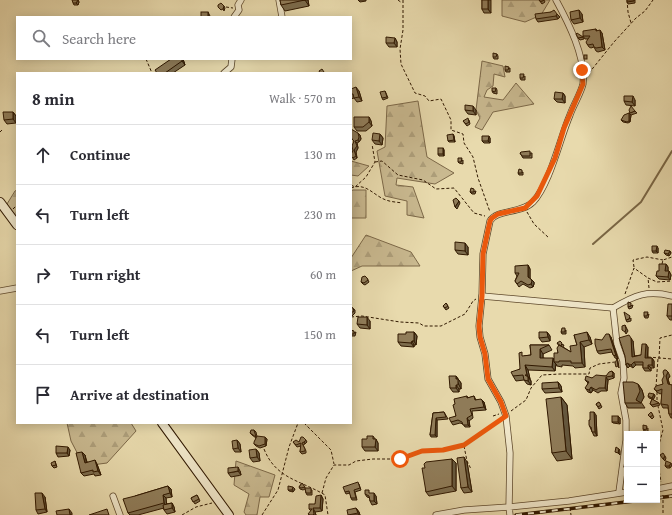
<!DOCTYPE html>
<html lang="en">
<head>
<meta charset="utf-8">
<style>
  :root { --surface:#fff; --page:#f2f2f3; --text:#2b2b33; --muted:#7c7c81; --line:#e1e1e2 }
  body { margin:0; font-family:"Gentium Book Plus",serif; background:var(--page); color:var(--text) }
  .controls { position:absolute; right:12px; bottom:12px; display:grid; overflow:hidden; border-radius:0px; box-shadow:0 2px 10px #0003 }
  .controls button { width:36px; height:36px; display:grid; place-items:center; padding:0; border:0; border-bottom:1px solid var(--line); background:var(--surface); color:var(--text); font:20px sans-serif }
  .stop { position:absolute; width:12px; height:12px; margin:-9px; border:3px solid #ea580c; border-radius:50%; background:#fff }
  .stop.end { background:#ea580c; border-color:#fff; box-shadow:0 1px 4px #0008 }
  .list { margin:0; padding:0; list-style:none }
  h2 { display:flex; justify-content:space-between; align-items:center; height:52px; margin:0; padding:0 16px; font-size:17px }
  h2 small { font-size:13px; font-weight:400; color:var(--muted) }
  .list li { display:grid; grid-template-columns:26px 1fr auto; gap:12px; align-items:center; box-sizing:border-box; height:60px; padding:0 16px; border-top:1px solid var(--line) }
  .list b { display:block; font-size:15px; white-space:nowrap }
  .list em { font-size:13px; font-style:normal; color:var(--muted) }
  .icon { flex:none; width:22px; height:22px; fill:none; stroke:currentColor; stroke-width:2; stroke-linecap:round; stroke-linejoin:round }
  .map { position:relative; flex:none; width:672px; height:515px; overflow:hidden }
  .search { position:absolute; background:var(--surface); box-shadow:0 2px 10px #0003; left:16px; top:16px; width:336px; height:44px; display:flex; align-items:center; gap:10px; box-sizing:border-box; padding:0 14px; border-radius:0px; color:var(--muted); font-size:15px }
  .panel { position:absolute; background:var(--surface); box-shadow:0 2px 10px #0003; left:16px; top:72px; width:336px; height:352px; border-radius:0px }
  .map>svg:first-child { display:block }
  .forest { fill:url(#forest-firs); stroke:#7c6848 }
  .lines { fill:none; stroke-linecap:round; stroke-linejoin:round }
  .stream { stroke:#796544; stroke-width:2 }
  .street-casing { stroke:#5e482b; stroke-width:7 }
  .secondary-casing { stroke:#301800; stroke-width:10 }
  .path { stroke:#301800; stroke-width:1; stroke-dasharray:3 2; stroke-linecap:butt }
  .street { stroke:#f0e7ca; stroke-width:5.5 }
  .secondary { stroke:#f0e7ca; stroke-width:8 }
  .rail-casing { stroke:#301800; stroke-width:3.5 }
  .rail { stroke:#f0e7ca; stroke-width:2; stroke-dasharray:6; stroke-linecap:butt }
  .wall { fill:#7c6c4d; stroke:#301800 }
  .shaded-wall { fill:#65583f; stroke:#301800 }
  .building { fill:#907d5a; stroke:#301800 }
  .route { stroke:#ea580c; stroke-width:5 }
</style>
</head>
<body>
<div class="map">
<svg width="672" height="515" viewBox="0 0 672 515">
  <defs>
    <pattern id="forest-firs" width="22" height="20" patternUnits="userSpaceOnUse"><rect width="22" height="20" fill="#c9b990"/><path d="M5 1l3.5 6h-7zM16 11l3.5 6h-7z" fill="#ad9e7a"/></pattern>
  </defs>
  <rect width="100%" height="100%" fill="#e8daad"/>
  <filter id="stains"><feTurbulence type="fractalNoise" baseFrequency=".005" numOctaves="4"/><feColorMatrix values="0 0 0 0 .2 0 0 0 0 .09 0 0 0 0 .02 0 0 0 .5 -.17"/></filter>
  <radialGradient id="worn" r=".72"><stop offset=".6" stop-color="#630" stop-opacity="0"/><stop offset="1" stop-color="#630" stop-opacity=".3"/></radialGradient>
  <g class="forest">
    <path d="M502,0H550L541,15L525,22L502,16Z"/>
    <path d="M482,61L503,66L505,77L494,74L493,86L487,90L484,97L503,100L516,83L534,104L493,112L482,130L475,127L480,118L476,110Z"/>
    <path d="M418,101L427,157L454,173L435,184L397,178L396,185L413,187L424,218L407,215V201L385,196L377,151L385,147L387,106Z"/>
    <path d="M351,161L369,166L358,176L351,175Z"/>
    <path d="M17,190V231L11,224L7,204L15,191Z"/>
    <path d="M353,190H366V218H351V191Z"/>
    <path d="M366,235L411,252L420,266H362L351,271V258Z"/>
    <path d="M67,423H131L136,431L107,463L84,466L71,441Z"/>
    <path d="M236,461L275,475L269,497H260L257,515H246L244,512L249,494L234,485Z"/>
  </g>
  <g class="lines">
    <path class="stream" d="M593,244L641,202L672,151"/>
    <defs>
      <g id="street">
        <path d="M279,0L282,17"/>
        <path d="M234,17L239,10L238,5L241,0"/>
        <path d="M224,73L231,67L232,59"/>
        <path d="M0,291L17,288"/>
        <path d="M482,296L613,308C635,295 647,290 672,296"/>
        <path d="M613,308L617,344L623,361L624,378L621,393L626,420V440L619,492"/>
        <path d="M657,489L672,486"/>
        <path d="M113,496L120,515"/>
        <path d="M436,515L464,510L509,507L510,453L506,416L501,402L488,379L485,354L480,337L479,326L482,296L483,254L490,221C497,209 521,214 533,202C550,184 560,138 570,115C573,106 581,93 583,84C586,57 568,22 556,0"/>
        <path d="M510,515L509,507L569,501L627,492"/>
      </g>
      <g id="secondary">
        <path d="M0,202L17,225"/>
        <path d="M162,423L229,515"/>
      </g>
    </defs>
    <use href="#street" class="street-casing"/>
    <use href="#secondary" class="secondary-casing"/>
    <g class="path">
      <path d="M398,0L402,3"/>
      <path d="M403,0V30L400,49L401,64L415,93L425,96L429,101L441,99L451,120V130L463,134L464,143L473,157L478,178L490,212"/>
      <path d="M627,0L628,12L631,23"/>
      <path d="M226,7L233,8"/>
      <path d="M146,59L152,73"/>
      <path d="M589,73L614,42L636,18L645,11L653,0"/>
      <path d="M0,132L2,130"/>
      <path d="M375,162L382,161L398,175L423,180L436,189L454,188L474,213L485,216"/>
      <path d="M351,185L355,187L366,177L375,162L372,144"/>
      <path d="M351,188C366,182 374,196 386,200C391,202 397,202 402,203"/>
      <path d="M13,209L17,205"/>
      <path d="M527,212L534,224L549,238"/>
      <path d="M662,264L663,260L672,257"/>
      <path d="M634,267L633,260L647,257L663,260"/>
      <path d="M649,288L648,278L657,282L672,281"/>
      <path d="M625,294L634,268L648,278"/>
      <path d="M351,317L362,316L400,322L419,323L424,326H441L465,314L473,301L476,299"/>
      <path d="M648,357L672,359"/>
      <path d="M659,359L660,338L672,335"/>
      <path d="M656,387L658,358"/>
      <path d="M657,392V402"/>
      <path d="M511,411L526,400L531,388L542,375L560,374H589L590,368L599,364L615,362"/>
      <path d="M493,416L499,414"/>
      <path d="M304,423L331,450L334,464"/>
      <path d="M464,446L467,461L471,469"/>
      <path d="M264,449C276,479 300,480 325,495L328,515"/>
      <path d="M657,452L663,430L658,406"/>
      <path d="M657,457L661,482"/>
      <path d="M322,493L326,478L334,465H349L356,461L373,459H400L422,451L443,449L464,445L501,419"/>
      <path d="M663,495V515"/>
      <path d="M570,508L571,515"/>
      <path d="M182,515L196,507L212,503"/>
      <path d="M262,515L278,490L289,447L298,423"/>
    </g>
    <use href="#street" class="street"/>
    <use href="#secondary" class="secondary"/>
    <defs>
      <g id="rail">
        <path d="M657,498L672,496"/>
        <path d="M516,515L643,500"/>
      </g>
    </defs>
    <use href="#rail" class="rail-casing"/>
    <use href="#rail" class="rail"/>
  </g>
  <g class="wall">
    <path d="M78,0L79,2L78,5H74L73,3Z"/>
    <path d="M280,0H308L309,6L285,11L281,5Z"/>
    <path d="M358,0H366V1L360,2Z"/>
    <path d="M482,0L491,13H484L482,9Z"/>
    <path d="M539,0H544L545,2L542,4Z"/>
    <path d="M635,0V3L628,4L627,2Z"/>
    <path d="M551,12L560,17L558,19L538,22L536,19Z"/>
    <path d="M582,14L583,22L574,24L571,20Z"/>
    <path d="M596,29L597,31L602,33L605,50L598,52L596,51L594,47L591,48L589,47L587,44L588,39H585L583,36Z"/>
    <path d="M583,37L584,39L580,40L578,38Z"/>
    <path d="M395,38L397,42V47H389L386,43Z"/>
    <path d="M497,54L498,56V59H494L493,57Z"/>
    <path d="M171,59H183L185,65L173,73H157Z"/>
    <path d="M510,68V72H506L505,70Z"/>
    <path d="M525,76V80H521L520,78Z"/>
    <path d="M496,88L497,90V94L493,93L492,91Z"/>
    <path d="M351,89L359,91L362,101L357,102L354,98L351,99Z"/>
    <path d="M385,91L386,93L388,98L383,100L382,98Z"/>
    <path d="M563,93L565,96V103L557,102L554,99Z"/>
    <path d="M635,100V106L626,105L624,101Z"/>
    <path d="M465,110H476V115L468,114Z"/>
    <path d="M635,111L637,113L631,115L630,122L628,123L623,122L621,120L629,113Z"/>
    <path d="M13,112L16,116V123L7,124L4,120Z"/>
    <path d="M369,117L371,121L372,126L366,131H357L354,127Z"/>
    <path d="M469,120L470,124L467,126L463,121Z"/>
    <path d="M380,134L383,138L382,145L375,144L372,140Z"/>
    <path d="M453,134L454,136L455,142H449L448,141Z"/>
    <path d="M360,135L361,139L359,142L357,143L358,148L356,152L357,158L354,160L351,155L353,151L354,141L352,139Z"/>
    <path d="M490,138V143H484L482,141Z"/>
    <path d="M443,148L444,150V156H439L438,154Z"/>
    <path d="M520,153H532V158H523Z"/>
    <path d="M463,160V164L459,163L458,162Z"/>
    <path d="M523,172V175H519L518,173Z"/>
    <path d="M476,191L475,194H472L470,192Z"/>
    <path d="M468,247V255L458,254L455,250Z"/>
    <path d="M658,248V253H653L652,251Z"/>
    <path d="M670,251L671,253L669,256L666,255L664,253Z"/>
    <path d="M666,264L668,267V271H669L671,275L670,280L659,279L656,276L659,271Z"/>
    <path d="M528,265L530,269V278L534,282V284L533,287L530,288L523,284L519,287L515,281L517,276L515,273Z"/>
    <path d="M367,278L369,282L365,285L363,284L361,282Z"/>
    <path d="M446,303L449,308L446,310L443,306Z"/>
    <path d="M672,304V320H670L667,316Z"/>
    <path d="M633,305L632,308L629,309L628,307Z"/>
    <path d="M351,307L355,310V313L352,316L351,315Z"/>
    <path d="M649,314L648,318H645L644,316Z"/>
    <path d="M631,318V321L627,322L626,320Z"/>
    <path d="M370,321V329L360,328L357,324Z"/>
    <path d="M566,330V334H562L561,332Z"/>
    <path d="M356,332L355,336H352L351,335V334Z"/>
    <path d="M414,332L417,336L416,345H414V347L401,346L398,342Z"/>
    <path d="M547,332L550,336V341L542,342L539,338Z"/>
    <path d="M574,335L590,337L592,344L584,347L585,367L575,368L573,366L562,365V367L557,366L556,364L555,371L528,370L530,379L531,381V385L527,384L524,380L516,381L513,376L520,369L524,356L531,355L530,345H549L552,350L543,354V358L554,360L558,353L559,346L557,343L564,345L563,347L571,352L577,345Z"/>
    <path d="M611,337L618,359L615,358L612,352L600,354L598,353L597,351L602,340Z"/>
    <path d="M633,341L634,356L641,355L648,347V358H652L654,361V368H651V371H645L643,368V365H636L633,368L630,366L628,368L626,365Z"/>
    <path d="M612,371L614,373V378L608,380L607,391H601L598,393L593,390L591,393L588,392L586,389L588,383L585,380L592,378L606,376Z"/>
    <path d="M456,376L461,383V389H459V392H453L450,388Z"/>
    <path d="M670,376L668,379L670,385H672V418H671L669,414L668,408H663L661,404L662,393L660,394L657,392L654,389L663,384Z"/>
    <path d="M558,382L561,386L562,392L545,393L542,389Z"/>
    <path d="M638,384L642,390L644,397L641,402L645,408H628L625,403Z"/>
    <path d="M654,394L655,396L653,400L659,403L660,405L653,407L650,404L652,399L649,398L648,396Z"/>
    <path d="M467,396L468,398L474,396L476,400L484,402L486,410L472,411L473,418L469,421L470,427H465L463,424L460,423L453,425L451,422L456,416L455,404Z"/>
    <path d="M561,397L567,405L572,459L557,461L552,453Z"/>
    <path d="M599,402L602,407L599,409L596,404Z"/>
    <path d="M444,412L448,419L437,420V437H431L430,435L433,413Z"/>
    <path d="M651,412L654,417L652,419L648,415Z"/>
    <path d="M596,415L597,436H594L590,427V420Z"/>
    <path d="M620,418V424L613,423L612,422Z"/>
    <path d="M648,428V432L644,431L643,429Z"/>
    <path d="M254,430L256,432L257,437L267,439L266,446L260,448L256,446L254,444L256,438L252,435L250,433Z"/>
    <path d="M373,436L378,443V451H365L362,447Z"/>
    <path d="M237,440L240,444L241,452H235L233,449Z"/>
    <path d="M293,442H307L305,444L303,445L306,451V453L302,454L300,452L301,446L297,447Z"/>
    <path d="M256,449L259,453L260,461L253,462L250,458Z"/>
    <path d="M70,450L69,456L58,457L56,453Z"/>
    <path d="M85,455L87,462L97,464L101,475L95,476L94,474L84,476L81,473Z"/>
    <path d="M452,459L456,463V491L429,496L426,492L425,468Z"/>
    <path d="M627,460V471H626L624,467Z"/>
    <path d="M55,461L57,467L54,468L52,466Z"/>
    <path d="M467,462L472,492L464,493L461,488Z"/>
    <path d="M672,465L670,468H667L665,466Z"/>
    <path d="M240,471L241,475L231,477L228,473Z"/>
    <path d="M302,483L305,488L312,490V495H307L306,493L305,489L303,490L300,489L299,487Z"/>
    <path d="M359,484L361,490L355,492L357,500H352L351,498L350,493L346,494L345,492Z"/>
    <path d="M168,486L171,489L172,497L166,498V504L172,503L174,507L175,512L167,514L164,510V508L138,515H130L128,513L135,496Z"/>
    <path d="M295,489L293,492L289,491L288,490Z"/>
    <path d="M365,494L376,496L377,504L372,505L370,501V498L367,497Z"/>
    <path d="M197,495L200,501L195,504L191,498Z"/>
    <path d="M321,495L323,499L322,511L315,512L316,515H309L308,514L311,511L309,509L315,504Z"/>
    <path d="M45,497L47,512L38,514L36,510Z"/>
    <path d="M356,508L359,512L360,515H348Z"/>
  </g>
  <g class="shaded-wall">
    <path d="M78,0L79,2L78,5L76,3Z"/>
    <path d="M305,0H308L309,6Z"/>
    <path d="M488,0H491V13L488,9Z"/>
    <path d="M224,6L225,8L224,11L223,9Z"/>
    <path d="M579,10L582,14L583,22L580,18Z"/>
    <path d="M208,12L210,16V17H208Z"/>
    <path d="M557,14L560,17L558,19L556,16Z"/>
    <path d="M600,30L602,33L605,50L602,47Z"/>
    <path d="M395,38L397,42V47L394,43Z"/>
    <path d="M182,59H183L185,65L182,61Z"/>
    <path d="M356,87L359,91L362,101L359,97Z"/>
    <path d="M563,93L565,96V103L562,99Z"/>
    <path d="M633,96L635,100V106L632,102Z"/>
    <path d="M473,106L476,110V115L473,111Z"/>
    <path d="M13,112L16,116V123L13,119Z"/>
    <path d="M629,113L631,115L630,122L629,121Z"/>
    <path d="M369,117L371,121L372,126L369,122Z"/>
    <path d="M358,133L360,135L361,139L359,142L358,140Z"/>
    <path d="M380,134L383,138L382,145L379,141Z"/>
    <path d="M453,134L454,136L455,142L454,140Z"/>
    <path d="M489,136L490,138V143L488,141Z"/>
    <path d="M355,141L357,143L358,148L356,152L357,158L356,156L354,150Z"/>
    <path d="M443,148L444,150V156L443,154Z"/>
    <path d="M459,201L460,203L457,209L455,207Z"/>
    <path d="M465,243L468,247V255L465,251Z"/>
    <path d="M657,246L658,248V253L656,251Z"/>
    <path d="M670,251L671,253L669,256L668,254Z"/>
    <path d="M666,264L668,267V274L665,271Z"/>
    <path d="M528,265L530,269V280L528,277Z"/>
    <path d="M669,271L671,275L670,280L668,277Z"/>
    <path d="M531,279L534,282V284L533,287L531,284Z"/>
    <path d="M367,317L370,321V329L367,325Z"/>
    <path d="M625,325L628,331L626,334L625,332Z"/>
    <path d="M414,332L417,336L416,345L414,341Z"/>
    <path d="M547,332L550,336V341L548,337Z"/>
    <path d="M587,332L590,337L592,344L589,340Z"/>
    <path d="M609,334L611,337L618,359L616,356Z"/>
    <path d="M631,338L633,341L635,360L632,357Z"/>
    <path d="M412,341L414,345V347L411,343Z"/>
    <path d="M580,342L584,347L585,367L582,363Z"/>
    <path d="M646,344L648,347L647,361L645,358Z"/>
    <path d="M540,349L543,354V362L540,358Z"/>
    <path d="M553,358L555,362H554L556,364L555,371L552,367Z"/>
    <path d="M652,358L654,361V368L652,365Z"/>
    <path d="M617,359L618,361L619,368L618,366Z"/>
    <path d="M634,362L636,365L633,368L631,365Z"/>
    <path d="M627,363L630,366L628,368L626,365Z"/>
    <path d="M525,365L528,370L530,379L527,375Z"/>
    <path d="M648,365L651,368V371L648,368Z"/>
    <path d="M612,371L614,373V378L612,376Z"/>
    <path d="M668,372L670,376L668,379L670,388L668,384L666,376Z"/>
    <path d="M456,376L461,383V389L456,379Z"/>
    <path d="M528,377L531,381V385L528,381Z"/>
    <path d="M606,377L608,380L607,391L605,388Z"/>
    <path d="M558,382L561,386L562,392L559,388Z"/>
    <path d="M638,384L642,390L644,397L641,403L636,400Z"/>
    <path d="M456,385L459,389V392L456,388Z"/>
    <path d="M591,387L593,390L591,393L589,390Z"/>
    <path d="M654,394L655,396L653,400L652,398Z"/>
    <path d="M561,397L567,405L572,459L566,451Z"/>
    <path d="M482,400L484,402L486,410L484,407Z"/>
    <path d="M594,412L596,415L597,436L595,432Z"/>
    <path d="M618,416L620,418V424L618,422Z"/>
    <path d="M436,418L437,420V437L435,435Z"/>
    <path d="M467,418L469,421L470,427L468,425Z"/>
    <path d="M265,437L267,439L266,446L265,444Z"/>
    <path d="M376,439L378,443V451L375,447Z"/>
    <path d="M237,440L240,444L241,452L238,448Z"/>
    <path d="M306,440L307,442L305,444L304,442Z"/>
    <path d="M68,447L70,450L69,456L67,453Z"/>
    <path d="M256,449L259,453L260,461L257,457Z"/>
    <path d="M619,449L620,451V455L618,453Z"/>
    <path d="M82,452L85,455L87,466L85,463Z"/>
    <path d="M665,456L666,458L665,461L663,459Z"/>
    <path d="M464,457L467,462L472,492L468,487Z"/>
    <path d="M452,459L456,463V491L452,486Z"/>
    <path d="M95,460L97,464L101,475L98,471Z"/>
    <path d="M671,463L672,465L670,468L669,466Z"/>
    <path d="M238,467L240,471L241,475L238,471Z"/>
    <path d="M168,486L171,489L172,497L170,493Z"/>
    <path d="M293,487L295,489L293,492L292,490Z"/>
    <path d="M42,493L45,497L47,512L45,509Z"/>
    <path d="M374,493L376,496L377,504L374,501Z"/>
    <path d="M163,495L166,498L167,507L164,503Z"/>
    <path d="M321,495L323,499L322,511L320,508Z"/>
    <path d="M172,503L174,507L175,512L172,508Z"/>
    <path d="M313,508L315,512L316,515H313Z"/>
    <path d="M356,508L359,512L360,515H359L358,513Z"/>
    <path d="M69,509L72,513V515H70Z"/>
  </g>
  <g class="building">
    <path d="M72,0H78L76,3H73Z"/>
    <path d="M280,0H305L281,5Z"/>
    <rect x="482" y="0" width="6" height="9"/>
    <path d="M539,0H544L541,2Z"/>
    <path d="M627,0H634V1L627,2Z"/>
    <path d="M221,3L224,6L223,9L221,10L218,7V5Z"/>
    <path d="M554,10L557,14L556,16L536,19L535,14L551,12Z"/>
    <path d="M579,10L580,18L571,20L570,12Z"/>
    <rect x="201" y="12" width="7" height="5"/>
    <path d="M596,29V31L600,30L602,47L596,48L594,47L593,44L588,45L587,44L586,42L590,36H583V31Z"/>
    <path d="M577,33L583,37L578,38L576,34Z"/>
    <path d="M386,37L395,38L394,43H386Z"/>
    <path d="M493,53L497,54L496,57H493Z"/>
    <rect x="584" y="55" width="3" height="4"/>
    <path d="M171,59H182V61L165,73H157L155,70Z"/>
    <path d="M505,66L509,67L508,70H505Z"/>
    <path d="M322,69L324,72L322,73H320L319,71Z"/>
    <path d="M520,74H524L523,78H520Z"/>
    <path d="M356,87L359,97L354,98L353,94H351V89Z"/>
    <path d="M492,88H496L495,92L492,91Z"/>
    <path d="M385,91L387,97L382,98L380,92Z"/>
    <path d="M555,92L563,93L562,99H554Z"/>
    <path d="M624,96H633L632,102L624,101Z"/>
    <path d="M465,105L473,106V111L465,110Z"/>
    <path d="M631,106L635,111L630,113L629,110Z"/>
    <path d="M3,112H13V119L4,120Z"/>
    <path d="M629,113V121L627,122L621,120L624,115Z"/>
    <path d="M354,117H369V122L363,127H354Z"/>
    <path d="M468,118L469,122L466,124L463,121Z"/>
    <path d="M351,129L358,133L359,137L358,140L355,141L357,146L354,150L356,156L353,158L351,156V154L353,151L352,146L354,141L352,139L351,136Z"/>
    <path d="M373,133L380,134L379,141L372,140Z"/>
    <path d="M453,134L454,140L448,141L447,135Z"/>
    <path d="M482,136H489L488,141H482Z"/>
    <rect x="438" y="148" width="5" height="6"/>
    <path d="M530,151V156H522L520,153L521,152Z"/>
    <path d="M458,158H462L461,162H458Z"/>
    <path d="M519,169L522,170V173H518Z"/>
    <path d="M471,188L474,189V192H470Z"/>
    <path d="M456,198L459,201L455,207L453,200Z"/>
    <path d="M455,242L465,243V251L455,250Z"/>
    <path d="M652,246H657L656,251H652Z"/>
    <path d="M665,250L670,251L668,254L664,253Z"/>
    <path d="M659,264H666L665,271H669L668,277L656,276L657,271H659Z"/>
    <path d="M528,265V277L531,279L532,281L531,284L528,285L521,281L517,284L515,281L519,273H515V266Z"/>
    <path d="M365,276L367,278L368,280L364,283L361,282L362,277Z"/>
    <path d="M628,302L631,303V306L628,307Z"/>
    <path d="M446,303L448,306L445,308L443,306Z"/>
    <path d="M668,304H672V316H667Z"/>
    <path d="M351,307L353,308L354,311L351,313Z"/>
    <path d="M624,312L630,316L629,319L626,320Z"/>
    <path d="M644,312H648L647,316H644Z"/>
    <path d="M358,317H367V325L357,324Z"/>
    <path d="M625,325L626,329L625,332L622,330V326Z"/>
    <path d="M562,328H565V332H561Z"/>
    <path d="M351,330L354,331V334H351Z"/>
    <path d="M406,332H414V341H412L411,343L398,342V334H406Z"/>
    <path d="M539,332H547L548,337L539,338Z"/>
    <path d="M587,332L589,340L580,342L582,363H571V361H559V362H554V353H558L557,348L559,345L571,352L570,346L577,345L574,335Z"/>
    <path d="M606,334H609L616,356L613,355L611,349L598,351H597L595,344V339L602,340Z"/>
    <path d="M629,335L631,338L632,357L641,355L642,344H646L645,358H652V365H648V368H643V362H634L631,365L627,363L626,365L625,356L619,338Z"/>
    <path d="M560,341L562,343L561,346L557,343Z"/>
    <path d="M530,345H549L540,349V358H553L552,367L525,365L527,375H525L528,377V381L524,380L523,375L513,376L511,372L520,369L519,353L522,352V356L531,355Z"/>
    <path d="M617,359L618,366L616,367L615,363Z"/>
    <path d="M664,370H666L668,372L666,376L668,384L672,385V414H669L668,405L661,404L662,389L657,391L654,389L656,386L663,384L662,380L664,376L663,372Z"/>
    <path d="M612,371L613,374L612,376L606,377L605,388H599L596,390L591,387L589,390L586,389L585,388L589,382L585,380L586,376L592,378L596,375L606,376L609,372Z"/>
    <path d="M449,376H456V379H458V385H456V388H450Z"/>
    <path d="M558,382L559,388L542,389V383Z"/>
    <path d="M623,382H633L638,384L640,391L636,400L641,403H625Z"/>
    <path d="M649,393L654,394L652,398L648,396Z"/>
    <path d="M467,396V398L474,396L475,400L481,399L482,400L484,407L470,409L472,415L467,418L468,425H463L462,422L458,420L451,422L449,418L456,416L453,405L455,404L454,399Z"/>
    <path d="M561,397L566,451L552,453L546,399Z"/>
    <path d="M652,399L659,403L652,405L650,404Z"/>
    <path d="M599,402L601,405L598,407L596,404Z"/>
    <path d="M444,412L446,417L436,418L435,435H430L433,413Z"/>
    <path d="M590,412H594L595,432H592L591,427H590L589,425V420H590Z"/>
    <path d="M651,412L653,415L650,417L648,415Z"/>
    <rect x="612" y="416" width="6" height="6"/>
    <path d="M643,425L647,426L646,430L643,429Z"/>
    <path d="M251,430H254L256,437L250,433Z"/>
    <path d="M257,436L265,437V444L259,446L254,444V442Z"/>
    <path d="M367,436H373V439H376L375,447H362V439H367Z"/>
    <path d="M301,437H303L306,440L304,442L302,443L305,449V451L300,452L301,443L296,445L293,442L296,440L299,442Z"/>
    <path d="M237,440L238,448L233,449L232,441Z"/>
    <path d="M56,446L68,447L67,453H56Z"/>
    <path d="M616,447L619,449L618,453L615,452Z"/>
    <path d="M256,449L257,457L250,458L249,450Z"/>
    <path d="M626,449L627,450V459L625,454Z"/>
    <path d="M82,452L85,463L95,460L98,471L93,472V470L81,473L76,453Z"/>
    <path d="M663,453L665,456L663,459L660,455Z"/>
    <path d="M464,457L468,487L461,488L457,458Z"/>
    <path d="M452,459V486L426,492L422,468H425L424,464L426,462Z"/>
    <path d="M625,460H627V467H624Z"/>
    <path d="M55,461L56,465L52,466L51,463Z"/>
    <path d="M666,461L671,463L669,466H665Z"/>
    <path d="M238,467V471L228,473V468Z"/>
    <path d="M358,482L360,488L354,490L356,498H351L349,491L345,492L343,487Z"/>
    <path d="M302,483L305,487L301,488L299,487Z"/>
    <path d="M168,486L170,493L163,495L164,503L128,513L123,499L135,496Z"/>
    <path d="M288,486L293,487L292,490H288Z"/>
    <path d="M305,488H311V493H306Z"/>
    <path d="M365,490H369V493H374V501H370L369,496L365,494Z"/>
    <path d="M35,493H42L45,509L36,510Z"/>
    <path d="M197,495L199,499L193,502L191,498Z"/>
    <path d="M321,495L320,508H313L314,514L313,515H310L308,514L312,509H309V504H315L316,496Z"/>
    <path d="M172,503V508L164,510L163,505Z"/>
    <path d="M356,508L358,513L348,515L347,510Z"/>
    <path d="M69,509L70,515H57L56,511Z"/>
    <path d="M107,509L109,515H89Z"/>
  </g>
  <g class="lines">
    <path class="route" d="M400,459L422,451L443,450L464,445L506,416L501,402L488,379L485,354L480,337L479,326L482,296L483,254L490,221L492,218L498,214L525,208L537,196L555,158L564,128L583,84L582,70"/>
  </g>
  <rect width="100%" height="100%" filter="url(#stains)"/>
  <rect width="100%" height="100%" fill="url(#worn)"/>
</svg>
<div class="controls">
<button>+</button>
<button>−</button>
</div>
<div class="stop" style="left:400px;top:459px"></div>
<div class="stop end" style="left:582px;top:70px"></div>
<div class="search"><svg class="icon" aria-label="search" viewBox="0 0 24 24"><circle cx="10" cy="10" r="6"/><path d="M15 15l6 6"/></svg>Search here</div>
<section class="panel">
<h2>8 min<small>Walk · 570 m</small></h2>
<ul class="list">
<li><svg class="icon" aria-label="ahead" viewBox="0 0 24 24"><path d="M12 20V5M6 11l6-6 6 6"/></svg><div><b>Continue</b></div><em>130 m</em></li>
<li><svg class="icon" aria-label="left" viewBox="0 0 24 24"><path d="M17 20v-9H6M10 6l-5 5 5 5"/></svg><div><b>Turn left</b></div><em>230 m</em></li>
<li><svg class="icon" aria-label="right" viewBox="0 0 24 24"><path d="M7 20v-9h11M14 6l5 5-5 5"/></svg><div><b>Turn right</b></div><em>60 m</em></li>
<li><svg class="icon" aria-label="left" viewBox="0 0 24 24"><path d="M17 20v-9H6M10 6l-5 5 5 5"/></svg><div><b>Turn left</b></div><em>150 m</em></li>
<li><svg class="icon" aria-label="arrive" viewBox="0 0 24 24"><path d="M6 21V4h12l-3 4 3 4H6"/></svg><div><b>Arrive at destination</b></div></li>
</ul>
</section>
</div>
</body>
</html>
